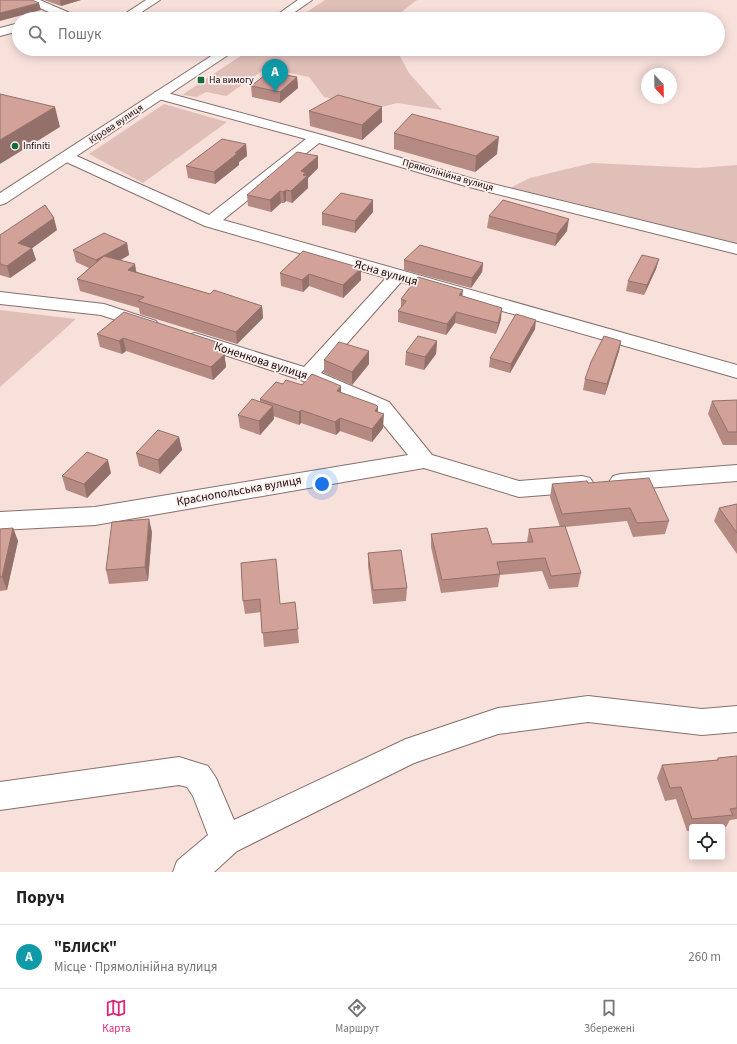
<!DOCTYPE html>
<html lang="uk">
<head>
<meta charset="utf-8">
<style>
  :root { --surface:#fff; --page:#f2f2f2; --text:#222; --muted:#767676; --line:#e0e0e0; --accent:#db2777 }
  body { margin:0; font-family:"Source Sans 3",sans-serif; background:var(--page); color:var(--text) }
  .controls { position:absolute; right:12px; bottom:12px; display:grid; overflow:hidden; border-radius:4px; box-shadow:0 2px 10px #0003 }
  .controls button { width:36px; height:36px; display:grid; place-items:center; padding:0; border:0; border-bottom:1px solid var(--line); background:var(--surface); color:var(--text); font:20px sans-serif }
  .compass { position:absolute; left:641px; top:68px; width:36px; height:36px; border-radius:50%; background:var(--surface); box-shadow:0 2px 10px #0003; rotate:158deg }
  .you { position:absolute; left:322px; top:484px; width:14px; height:14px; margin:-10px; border:3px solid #fff; border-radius:50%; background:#1a73e8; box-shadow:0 0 0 6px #1a73e833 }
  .badge { display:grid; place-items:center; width:26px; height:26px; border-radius:50%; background:var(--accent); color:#fff; font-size:13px; font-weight:700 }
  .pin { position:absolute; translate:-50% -33px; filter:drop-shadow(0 1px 2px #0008) }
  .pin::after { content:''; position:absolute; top:21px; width:14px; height:12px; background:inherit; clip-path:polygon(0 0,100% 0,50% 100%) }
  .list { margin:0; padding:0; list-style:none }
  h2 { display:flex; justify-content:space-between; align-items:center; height:52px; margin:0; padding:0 16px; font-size:17px }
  h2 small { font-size:13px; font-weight:400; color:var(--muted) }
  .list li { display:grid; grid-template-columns:26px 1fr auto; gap:12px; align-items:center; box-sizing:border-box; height:64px; padding:0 16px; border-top:1px solid var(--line) }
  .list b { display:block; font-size:15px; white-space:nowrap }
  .list p { margin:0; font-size:13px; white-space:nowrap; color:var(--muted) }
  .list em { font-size:13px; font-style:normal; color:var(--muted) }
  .icon { flex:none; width:22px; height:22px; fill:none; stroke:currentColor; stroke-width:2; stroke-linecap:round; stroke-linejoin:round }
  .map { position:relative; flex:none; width:737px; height:872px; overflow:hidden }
  .search { position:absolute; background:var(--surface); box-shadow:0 2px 10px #0003; left:12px; right:12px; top:12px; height:44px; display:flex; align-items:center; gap:10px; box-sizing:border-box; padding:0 14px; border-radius:22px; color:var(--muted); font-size:15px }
  .sheet { height:116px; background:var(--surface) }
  nav { display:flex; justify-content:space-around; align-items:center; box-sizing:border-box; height:56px; border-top:1px solid var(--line); background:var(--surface); font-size:11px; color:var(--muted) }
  nav a { display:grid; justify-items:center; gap:2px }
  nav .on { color:var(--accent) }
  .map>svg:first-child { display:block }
  .green { fill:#e1bfb9 }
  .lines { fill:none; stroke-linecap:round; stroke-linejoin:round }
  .street-casing { stroke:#85706c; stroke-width:2 }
  .secondary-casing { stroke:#85706c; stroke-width:2 }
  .street { fill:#fff; fill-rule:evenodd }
  .secondary { fill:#fff; fill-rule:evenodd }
  .wall { fill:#b58a83 }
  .shaded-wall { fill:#93716a }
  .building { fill:#d2a198; stroke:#93716a }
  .poi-dot { fill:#126c3f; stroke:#feefed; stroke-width:1.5 }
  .labels { text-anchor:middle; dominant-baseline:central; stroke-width:3.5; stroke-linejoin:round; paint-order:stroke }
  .far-poi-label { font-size:10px; fill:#110a09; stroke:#feefed; text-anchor:start }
  .far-street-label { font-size:10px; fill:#110a09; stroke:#feefed }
  .street-label { font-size:12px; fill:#110a09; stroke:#feefed }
</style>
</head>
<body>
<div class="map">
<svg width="737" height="872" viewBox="0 0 737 872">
  <rect width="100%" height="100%" fill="#f8e0db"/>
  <g class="green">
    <path d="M325,0H417L400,13L398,19H296Z"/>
    <path d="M251,49H396L409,73L442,110L397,103L378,108L324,97L309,77L266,68L226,96L206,92L197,97L182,95Z"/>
    <path d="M164,104L227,122L143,183L89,154Z"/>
    <path d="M592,163L699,168L737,165V246L508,189L530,178Z"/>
    <path d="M0,310L76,319L0,387Z"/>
  </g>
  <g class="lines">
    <defs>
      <g id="street">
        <path d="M24,0H40L79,17L81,19H65L26,2Z"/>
        <path d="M146,0H160L131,19H117Z"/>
        <path d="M19,23V31L0,36V28Z"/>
        <path d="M160,91L322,135L480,181L737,244V254L469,187L319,143L223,220L737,365V378L401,282L321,373L389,402L432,455L519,481L582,476L590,478L594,484L590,490L582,492L519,497L424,468L95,525L0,530V512L95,507L408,455L373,412L301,380L188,343L185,339L188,335L195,333L304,367L386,278L205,226L62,160L59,157L62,154L67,152L72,154L209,215L306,139L155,98L153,95L155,92Z"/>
        <path d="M0,292L104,304L156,321L159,325L156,329L149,331L101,315L0,304Z"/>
        <path d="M737,465V481L621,490L613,488L609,482L613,476L621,474Z"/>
        <path d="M588,696L702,709L737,706V732L702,735L588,722L498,734L414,763L237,851L214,872H173L177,861L208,835L193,796L187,787L179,785L0,810V782L179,757L208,766L216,778L234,820L406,739L498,708Z"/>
      </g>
      <g id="secondary">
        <path d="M298,0H312L285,19H271Z"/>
        <path d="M222,49H237L6,203L0,205V193Z"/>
      </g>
    </defs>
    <use href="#street" class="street-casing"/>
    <use href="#secondary" class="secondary-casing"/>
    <use href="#street" class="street"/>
    <use href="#secondary" class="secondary"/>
  </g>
  <g class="wall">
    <path d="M44,0H81L61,6Z"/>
    <path d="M297,77L298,88L280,103L252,97L251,86Z"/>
    <path d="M382,107V122L362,140L310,126L309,111Z"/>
    <path d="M394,133L497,154L475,172L394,149Z"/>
    <path d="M246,144L247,156L239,162V165L215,184L188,178L186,166Z"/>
    <path d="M318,168L308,178V188L292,203L286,201L284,203H281L271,212L248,206L247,195Z"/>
    <path d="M373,212L355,233L322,225V213Z"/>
    <path d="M489,216L567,231L555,246L487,228Z"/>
    <path d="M57,230L32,248L36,260L10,278L0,275V235Z"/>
    <path d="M127,243L129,255L120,260L137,272L210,294L262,306L263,318L237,344L140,314L139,308L80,291L77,279L89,268L76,262L73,250Z"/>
    <path d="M303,251L361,280L343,298L309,286L303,292L281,286L280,273Z"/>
    <path d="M659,259L656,269L644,295L626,291L628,281Z"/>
    <path d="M404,260L483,263L482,272L471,288L404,270Z"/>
    <path d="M462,296L501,319L496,334L455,323L446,335L398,322V311L401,308V299Z"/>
    <path d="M535,329L510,373L489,367L490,358Z"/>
    <path d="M97,334L223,344L226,367L213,380L126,351L122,354L100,347Z"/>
    <path d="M437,341L436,354L424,370L405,365L406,352Z"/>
    <path d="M621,341L619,351L605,395L583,390L585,379Z"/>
    <path d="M369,351V364L352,385L324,373V360Z"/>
    <path d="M283,384L341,386V393L378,407V413L383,428L372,442L340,431L336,435L301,423L299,425L273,416L274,419L260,435L240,428L238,415L260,402V399Z"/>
    <path d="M737,400V445H723L708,414L712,401Z"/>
    <path d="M179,437L182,450L160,474L139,466L136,453Z"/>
    <path d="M111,473L87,498L66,490L62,476Z"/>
    <path d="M588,483L669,521L665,534L633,537L627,521L565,527L581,573L578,587L549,589L542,571L500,575L498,587L441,593L431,547V534L492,544L527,542L529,529L560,527L550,497L552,484Z"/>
    <path d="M737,504V554L714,521L719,508Z"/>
    <path d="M13,528L18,541L7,590L0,591V529Z"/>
    <path d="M152,532L148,581L109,584L106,570Z"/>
    <path d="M368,553L407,588L406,601L373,604L368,566Z"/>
    <path d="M241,563L280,604L295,602L299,643L264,647L261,612L245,614L243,601Z"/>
    <path d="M737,756V819L730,820L726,827H692V831H687L676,799L665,801L657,778L662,765L717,760L718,758Z"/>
  </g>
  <g class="shaded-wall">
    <path d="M60,0H81L61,6Z"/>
    <path d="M39,3L41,10L0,21V13Z"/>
    <path d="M297,77L298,88L280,103V92Z"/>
    <path d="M55,107L60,127L0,164V140Z"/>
    <path d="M382,107V122L362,140V125Z"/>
    <path d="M499,137L497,154L475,172L476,156Z"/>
    <path d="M246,144L247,156L239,162V165L215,184L214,172L235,153Z"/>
    <path d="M318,156V168L308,178V188L292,203L291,191L301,171Z"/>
    <path d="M286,190V201L284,203L283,192Z"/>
    <path d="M280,191L281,203L271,212L270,200Z"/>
    <path d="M373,200V212L355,233V221Z"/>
    <path d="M54,218L57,230L27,252L32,248L36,260L10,278L7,266L18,243Z"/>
    <path d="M569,219L567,231L555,246L557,234Z"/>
    <path d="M127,243L129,255L99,273L96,260Z"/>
    <path d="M659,259L656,269L644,295L647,285Z"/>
    <path d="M483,263L482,272L471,288L472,278Z"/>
    <path d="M135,264L137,276L128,270Z"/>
    <path d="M361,268V280L343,298V285Z"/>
    <path d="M309,274V286L303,292L302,280Z"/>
    <path d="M463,290L462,301L459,295Z"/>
    <path d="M262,306L263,318L237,344L236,332Z"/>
    <path d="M502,308L501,319L496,334L498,323Z"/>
    <path d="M456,312L455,323L446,335L447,324Z"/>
    <path d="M536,320L535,329L510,373L511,364Z"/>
    <path d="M123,338L126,351L122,354L119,341Z"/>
    <path d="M437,341L436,354L424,370L425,357Z"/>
    <path d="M621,341L619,351L605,395L607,384Z"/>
    <path d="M223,344L226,367L213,380L211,367L216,351Z"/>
    <path d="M369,351V364L352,385V372Z"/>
    <path d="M341,386V399L337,391Z"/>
    <path d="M273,406L274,419L260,435L259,421Z"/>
    <path d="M378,407V420L375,411Z"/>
    <path d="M301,410V423L299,425V412Z"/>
    <path d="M384,414L383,428L372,442V429Z"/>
    <path d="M340,418V431L336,435L335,422Z"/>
    <path d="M179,437L182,450L160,474L158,460Z"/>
    <path d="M108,460L111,473L87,498L84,484Z"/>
    <path d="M149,519L152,532L148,581L145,567Z"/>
    <path d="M13,528L18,541L7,590L2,577Z"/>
  </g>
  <g class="building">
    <path d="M0,0H32L39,3L0,13Z"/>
    <path d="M269,72L297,77L280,92L251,86Z"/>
    <path d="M0,94L55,107L0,140Z"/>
    <path d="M338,95L382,107L362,125L309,111Z"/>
    <path d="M412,114L499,137L476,156L394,133Z"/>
    <path d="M222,139L246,144L235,153H238L214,172L186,166Z"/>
    <path d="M297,152L318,156L301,171L306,173L303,175L307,176L291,191L286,190L283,192L280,191L270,200L247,195Z"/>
    <path d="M341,193L373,200L355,221L322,213Z"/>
    <path d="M503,200L569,219L557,234L489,216Z"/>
    <path d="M45,205L54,218L18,243L32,248L7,266L0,264V235Z"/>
    <path d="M104,233L127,243L96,260L73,250Z"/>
    <path d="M420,245L483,263L472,278L404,260Z"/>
    <path d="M303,251L361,268L343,285L309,274L302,280L280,273Z"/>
    <path d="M642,255L659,259L647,285L628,281Z"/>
    <path d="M104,256L135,264L128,270L210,294L214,290L262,306L236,332L138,301L144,297L77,279Z"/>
    <path d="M418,277L463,290L459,295L502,308L498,323L456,312L447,324L398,311L406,301L401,299Z"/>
    <path d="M124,312L223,344L216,351L225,354L211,367L123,338L119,341L97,334Z"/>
    <path d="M516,314L536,320L511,364L490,358Z"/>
    <path d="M418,336L437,341L425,357L406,352Z"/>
    <path d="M604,336L621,341L607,384L585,379L591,362Z"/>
    <path d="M339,342L369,351L352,372L324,360Z"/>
    <path d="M312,374L341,386L337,391L376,405L378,407L375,411L384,414L372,429L340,418L335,422L301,410L299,412L260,399L276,382L283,384L286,380L302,385Z"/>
    <path d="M252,399L273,406L259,421L238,415Z"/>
    <path d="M737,400V432H728L712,401Z"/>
    <path d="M158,430L179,437L158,460L136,453Z"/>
    <path d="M87,452L108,460L84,484L62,476Z"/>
    <path d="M649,478L669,521L637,523L630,508L562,514L552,484L587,481L588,483Z"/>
    <path d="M737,504V533L719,508Z"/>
    <path d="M149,519L145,567L106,570L112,522Z"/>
    <path d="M565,526L581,573L551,576L545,558L497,562L500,574L442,580L431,534L487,528L492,544L533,542L529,529Z"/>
    <path d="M13,528L2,577H0V529Z"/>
    <path d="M401,550L407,588L373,590L368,553Z"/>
    <path d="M276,559L280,604L295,602L298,629L262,633L260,599L243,601L241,563Z"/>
    <path d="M737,756V808L730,809L733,815L692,819L681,787L670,788L662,765L718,760V758Z"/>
  </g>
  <g class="poi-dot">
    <rect x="197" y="76" width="8" height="8" rx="2"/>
    <circle cx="15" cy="146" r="4"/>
  </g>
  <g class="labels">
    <g class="far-poi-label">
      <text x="209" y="80">На вимогу</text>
      <text x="23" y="146">Infiniti</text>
    </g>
    <g class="far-street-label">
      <text transform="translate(116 124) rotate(-34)">Кірова вулиця</text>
      <text transform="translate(448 175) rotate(16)">Прямолінійна вулиця</text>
    </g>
    <g class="street-label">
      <text transform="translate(386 273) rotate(16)">Ясна вулиця</text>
      <text transform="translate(261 361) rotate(18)">Коненкова вулиця</text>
      <text transform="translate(239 491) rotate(-10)">Краснопольська вулиця</text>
    </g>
  </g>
</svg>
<div class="controls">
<button><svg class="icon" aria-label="locate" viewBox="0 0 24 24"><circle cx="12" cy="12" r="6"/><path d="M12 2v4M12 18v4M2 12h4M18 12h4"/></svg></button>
</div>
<svg class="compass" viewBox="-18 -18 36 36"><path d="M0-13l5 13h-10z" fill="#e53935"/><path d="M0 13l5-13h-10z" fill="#767676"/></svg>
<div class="you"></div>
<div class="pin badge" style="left:275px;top:92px;background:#0f9aa8">A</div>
<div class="search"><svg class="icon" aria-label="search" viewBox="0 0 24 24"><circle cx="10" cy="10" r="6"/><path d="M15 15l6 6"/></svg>Пошук</div>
</div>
<section class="sheet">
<h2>Поруч<small></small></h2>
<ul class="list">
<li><span class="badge" style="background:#0f9aa8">A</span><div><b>&quot;БЛИСК&quot;</b><p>Місце · Прямолінійна вулиця</p></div><em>260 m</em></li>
</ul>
</section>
<nav>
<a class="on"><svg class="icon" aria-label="map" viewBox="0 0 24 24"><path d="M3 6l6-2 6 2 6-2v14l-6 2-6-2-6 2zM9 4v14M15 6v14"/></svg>Карта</a>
<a><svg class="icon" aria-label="directions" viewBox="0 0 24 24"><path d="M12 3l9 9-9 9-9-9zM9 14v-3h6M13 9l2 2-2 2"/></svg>Маршрут</a>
<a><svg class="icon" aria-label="saved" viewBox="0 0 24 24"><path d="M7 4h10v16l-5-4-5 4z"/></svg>Збережені</a>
</nav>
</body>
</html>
